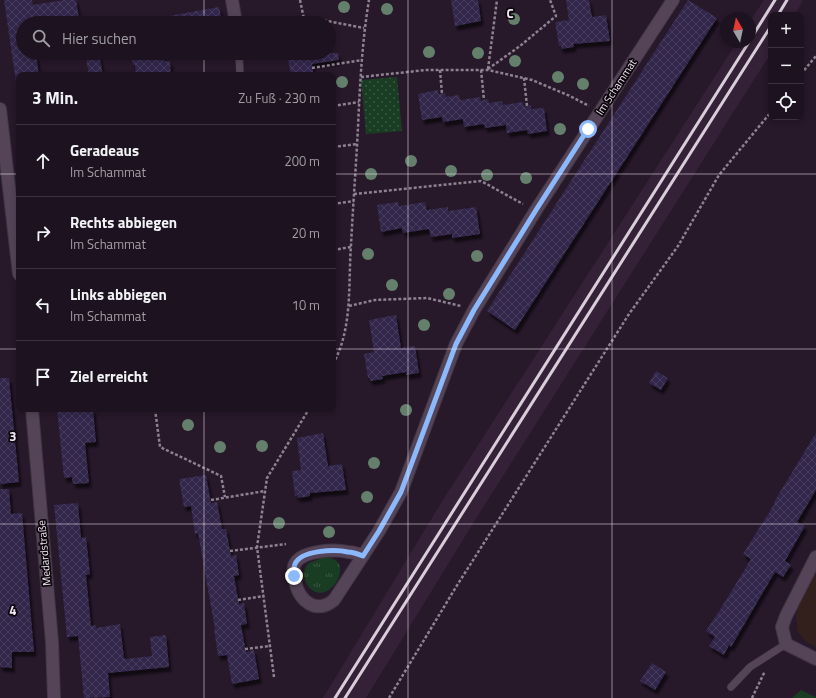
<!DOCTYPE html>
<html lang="de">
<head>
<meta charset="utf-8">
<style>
  :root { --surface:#1d1220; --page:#2a202d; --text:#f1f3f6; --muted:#a09ea5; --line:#3b323e }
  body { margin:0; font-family:"Titillium Web",sans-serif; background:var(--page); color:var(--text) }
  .controls { position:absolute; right:12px; top:12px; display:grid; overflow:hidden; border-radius:8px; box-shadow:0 2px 6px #0003 }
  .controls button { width:36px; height:36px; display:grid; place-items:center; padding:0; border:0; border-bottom:1px solid var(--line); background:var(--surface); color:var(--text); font:20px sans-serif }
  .compass { position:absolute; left:720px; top:12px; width:36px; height:36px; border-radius:50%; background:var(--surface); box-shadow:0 2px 6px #0003; rotate:351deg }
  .stop { position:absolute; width:12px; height:12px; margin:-9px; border:3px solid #8cb9fc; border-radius:50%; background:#fff }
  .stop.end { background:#8cb9fc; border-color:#fff; box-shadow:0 1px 4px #0008 }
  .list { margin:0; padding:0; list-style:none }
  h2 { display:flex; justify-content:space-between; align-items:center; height:52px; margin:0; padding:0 16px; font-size:17px }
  h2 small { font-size:13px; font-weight:400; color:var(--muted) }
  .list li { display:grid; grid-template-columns:26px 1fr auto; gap:12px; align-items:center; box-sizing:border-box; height:72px; padding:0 16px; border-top:1px solid var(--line) }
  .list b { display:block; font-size:15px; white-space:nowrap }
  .list p { margin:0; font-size:13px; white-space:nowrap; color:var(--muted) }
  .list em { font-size:13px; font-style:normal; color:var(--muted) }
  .icon { flex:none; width:22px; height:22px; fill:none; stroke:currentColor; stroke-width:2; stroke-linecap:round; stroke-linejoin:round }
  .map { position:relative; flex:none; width:816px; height:698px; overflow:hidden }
  .search { position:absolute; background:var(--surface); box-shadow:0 2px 6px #0003; left:16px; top:16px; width:320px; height:44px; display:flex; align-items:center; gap:10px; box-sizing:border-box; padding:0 14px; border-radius:22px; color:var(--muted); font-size:15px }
  .panel { position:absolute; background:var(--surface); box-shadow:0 2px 6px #0003; left:16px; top:72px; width:320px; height:340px; border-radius:8px }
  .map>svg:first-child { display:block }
  .built { fill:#342037 }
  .education { fill:#33201d }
  .grass { fill:url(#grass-tufts) }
  .park { fill:url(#park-dots) }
  .garden { fill:#183d23 }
  .building { fill:url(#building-cross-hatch); filter:url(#shadow) }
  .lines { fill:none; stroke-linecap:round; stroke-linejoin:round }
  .lane-casing { stroke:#413543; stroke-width:8 }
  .street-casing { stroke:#413543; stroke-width:14 }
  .path { stroke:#8e8190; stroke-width:2.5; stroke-dasharray:3 2; stroke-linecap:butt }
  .lane { stroke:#554458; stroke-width:7 }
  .street { stroke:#554458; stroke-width:12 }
  .rail { stroke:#d9cdda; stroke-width:3 }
  .tree { fill:#64806d }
  .route { stroke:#8cb9fc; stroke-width:5 }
  .grid { fill:none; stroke:#f1e6f2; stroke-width:1; stroke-opacity:0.55 }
  .labels { text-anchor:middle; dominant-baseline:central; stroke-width:3.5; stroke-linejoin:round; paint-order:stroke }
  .street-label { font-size:11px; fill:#f1e6f2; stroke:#0c060d }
  .grid-label { font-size:13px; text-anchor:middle; font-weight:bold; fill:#f1e6f2; stroke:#0c060d; stroke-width:3.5; stroke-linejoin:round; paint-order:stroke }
</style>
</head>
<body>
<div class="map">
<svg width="816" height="698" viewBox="0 0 816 698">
  <defs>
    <pattern id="grass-tufts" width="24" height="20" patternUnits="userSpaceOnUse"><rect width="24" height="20" fill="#183d23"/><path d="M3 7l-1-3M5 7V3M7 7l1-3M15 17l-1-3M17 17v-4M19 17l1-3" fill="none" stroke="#3a5943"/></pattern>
    <pattern id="park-dots" width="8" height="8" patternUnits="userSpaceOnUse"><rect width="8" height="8" fill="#183d23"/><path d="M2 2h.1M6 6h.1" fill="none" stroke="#3a5943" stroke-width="1.8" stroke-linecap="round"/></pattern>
    <pattern id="building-cross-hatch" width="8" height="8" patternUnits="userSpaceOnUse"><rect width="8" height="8" fill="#32274b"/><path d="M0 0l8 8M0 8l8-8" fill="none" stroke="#463c5d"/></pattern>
    <filter id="shadow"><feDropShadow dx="2.5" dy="4.5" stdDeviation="1" flood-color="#0009"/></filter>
  </defs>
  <rect width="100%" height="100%" fill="#27182a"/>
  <path class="built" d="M764,0H803L795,15H771V53L477,517L366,698H323L444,498L737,42H750V21Z"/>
  <path class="education" d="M816,572V647L805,641L798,631L796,616L798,608Z"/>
  <path class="grass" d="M322,558C354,555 338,593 320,593C307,592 299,574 308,564C312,561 318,560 322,558Z"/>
  <path class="park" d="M397,77L402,131L366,134L361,80Z"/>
  <path class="garden" d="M801,690L816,697V698H792Z"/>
  <g class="building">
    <path d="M4,0H32L33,5L64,0H76L80,23H23V53H36L39,75H19V82H16Z"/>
    <path d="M451,0H478L481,21L455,26Z"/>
    <path d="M566,0H589L592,17L606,15L610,41L573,44L574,47L561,49V46H559L555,22L569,20Z"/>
    <path d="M688,0L717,18L515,330L487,311Z"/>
    <path d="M219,7L222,21L211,23H170L169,16Z"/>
    <path d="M85,53H99L103,75H89Z"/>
    <path d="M131,53H163L164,61H170L171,75H136L135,65H133Z"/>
    <path d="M287,53H338L339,60L312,64L313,72H309V75H291Z"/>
    <path d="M438,90V94L445,93L446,97L459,95L460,100L480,97L481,101L488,99L489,103L502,101L503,105L523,102L524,107L531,105V109L544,108L547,131L528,134L527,130L507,133L506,125L485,128L484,124L464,127L463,119L443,122L442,117L422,120L418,94Z"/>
    <path d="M398,202L399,206L425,202L427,210L448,207V211L476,207L480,234L452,238V234L431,237L429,229L403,233L402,228L381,232L377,205Z"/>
    <path d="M396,315L401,348L415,346L419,373L406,375V372L382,376L383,379L370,381V378H368L364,354L374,352L369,320Z"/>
    <path d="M656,371L668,378L661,390L649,383Z"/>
    <path d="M0,378H9L19,482L0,484Z"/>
    <path d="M57,409H93L96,442L85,443L89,483L73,484L72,477L64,478Z"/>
    <path d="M323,433L328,466L342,464L346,490L310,493V496L298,498L297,495L295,496L292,471L301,470L297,438Z"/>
    <path d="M816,433V490L797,522L805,526L785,561L791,565L783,577L775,572L731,647L729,645L724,655L709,646L715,637L706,631L723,605L751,559L743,554L775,503L774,502Z"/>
    <path d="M206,475L211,503L217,502L222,529H226L231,556L236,555L239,575L234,576L239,604L244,603L247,624L241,625L246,652L254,650L259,679L232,684L227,655L218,656L214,629H215L198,533L195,534L191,506L184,507L179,479Z"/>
    <path d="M0,489H9L11,514L22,513L34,652H12V668L0,667Z"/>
    <path d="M78,503L81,538L86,537L90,574L86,575L91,626L96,625V628L120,624L124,658H125V659L152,656L150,637L166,635L169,667L108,673L110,697L84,698L78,636L67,637L54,505Z"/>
    <path d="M652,663L666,672L655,690L640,681Z"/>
  </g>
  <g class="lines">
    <defs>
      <g id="lane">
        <path d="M239,53L240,75"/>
        <path d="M731,687L750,667L786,644"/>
      </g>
      <g id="street">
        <path d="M232,0L236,23"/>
        <path d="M0,109L19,274"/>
        <path d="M32,409L52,642L54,698"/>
        <path d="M363,555C358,554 353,552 348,552C335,549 299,550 294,566C293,570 294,576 295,581C299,601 316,615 334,600L379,531L401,492L456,344L474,310L536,210L673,0"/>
        <path d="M816,557L786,616L782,627L786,644L816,659"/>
      </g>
    </defs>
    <use href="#lane" class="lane-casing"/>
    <use href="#street" class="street-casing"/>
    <g class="path">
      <path d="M300,0L304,19"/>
      <path d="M264,23L317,19L364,28"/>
      <path d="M312,68L362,60"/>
      <path d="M488,69L520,46L556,16L550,0"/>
      <path d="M488,69L497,0"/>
      <path d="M440,70L442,94"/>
      <path d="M481,70L484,100"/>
      <path d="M801,74L816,56"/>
      <path d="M361,77L426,70H488L532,80L570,96L589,106"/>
      <path d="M524,78L527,106"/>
      <path d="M333,106L359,102"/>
      <path d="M333,147L357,144"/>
      <path d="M354,194L481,181L523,204"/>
      <path d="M333,204L354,201"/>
      <path d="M333,250L351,247"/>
      <path d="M349,306L375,300L427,298L461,306"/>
      <path d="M333,364C353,328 348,285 351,245C353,206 356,166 358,127C360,84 362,42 369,0"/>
      <path d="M155,409L160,447L221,476L225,497"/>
      <path d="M211,500L265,491"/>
      <path d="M230,551L286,544"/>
      <path d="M238,600L264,596"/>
      <path d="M245,649L270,646"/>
      <path d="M274,677L257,547L267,478L309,409"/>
      <path d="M389,698L456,587L629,314L678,246L719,175L771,112"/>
      <path d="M752,698L765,671"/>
    </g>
    <use href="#lane" class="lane"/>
    <use href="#street" class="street"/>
    <g class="rail">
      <path d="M778,15L787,0"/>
      <path d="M750,40L775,0"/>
      <path d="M335,698L749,42"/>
      <path d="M345,698L771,26"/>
    </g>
  </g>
  <g class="tree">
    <circle cx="344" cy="7" r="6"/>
    <circle cx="387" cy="9" r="6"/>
    <circle cx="514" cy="19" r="6"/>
    <circle cx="429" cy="52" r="6"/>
    <circle cx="478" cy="53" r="6"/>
    <circle cx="515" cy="61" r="6"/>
    <circle cx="558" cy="77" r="6"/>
    <circle cx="342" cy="82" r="6"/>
    <circle cx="583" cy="84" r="6"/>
    <circle cx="560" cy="129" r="6"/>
    <circle cx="411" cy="161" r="6"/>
    <circle cx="451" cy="171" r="6"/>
    <circle cx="371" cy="174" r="6"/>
    <circle cx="487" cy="175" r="6"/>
    <circle cx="526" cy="178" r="6"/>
    <circle cx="368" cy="254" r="6"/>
    <circle cx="477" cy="256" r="6"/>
    <circle cx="392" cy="285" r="6"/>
    <circle cx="449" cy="294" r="6"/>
    <circle cx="424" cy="325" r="6"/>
    <circle cx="406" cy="410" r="6"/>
    <circle cx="188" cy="425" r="6"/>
    <circle cx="262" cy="446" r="6"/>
    <circle cx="220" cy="447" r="6"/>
    <circle cx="374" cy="463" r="6"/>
    <circle cx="367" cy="497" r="6"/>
    <circle cx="279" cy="523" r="6"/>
    <circle cx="329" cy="532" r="6"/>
  </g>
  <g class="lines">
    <path class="route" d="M294,576C294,572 293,568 295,564C301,550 335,549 348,552C353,552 358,554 363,556L379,531L401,492L456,344L474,310L536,210L588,129"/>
  </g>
  <path class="grid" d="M204,0V23M408,0V698M612,0V698M204,53V75M0,174H19M333,174H816M0,349H19M333,349H816M204,409V698M0,524H816"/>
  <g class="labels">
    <g class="street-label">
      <text transform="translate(616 87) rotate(-57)">Im Schammat</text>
      <text transform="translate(44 553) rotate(-95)">Medardstraße</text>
    </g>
  </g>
  <g class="grid-label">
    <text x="510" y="18">C</text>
    <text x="13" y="441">3</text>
    <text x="13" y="615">4</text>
  </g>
</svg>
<div class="controls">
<button>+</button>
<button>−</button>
<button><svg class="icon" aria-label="locate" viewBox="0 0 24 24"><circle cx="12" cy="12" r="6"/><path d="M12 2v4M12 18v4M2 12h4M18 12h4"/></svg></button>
</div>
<svg class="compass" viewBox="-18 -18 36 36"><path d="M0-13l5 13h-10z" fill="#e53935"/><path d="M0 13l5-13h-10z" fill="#a09ea5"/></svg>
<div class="stop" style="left:588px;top:129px"></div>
<div class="stop end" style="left:294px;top:576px"></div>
<div class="search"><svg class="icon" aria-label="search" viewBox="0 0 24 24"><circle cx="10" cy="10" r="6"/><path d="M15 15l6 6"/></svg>Hier suchen</div>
<section class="panel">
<h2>3 Min.<small>Zu Fuß · 230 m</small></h2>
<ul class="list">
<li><svg class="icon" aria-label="ahead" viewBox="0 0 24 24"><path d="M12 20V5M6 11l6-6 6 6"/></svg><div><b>Geradeaus</b><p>Im Schammat</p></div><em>200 m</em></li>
<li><svg class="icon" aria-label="right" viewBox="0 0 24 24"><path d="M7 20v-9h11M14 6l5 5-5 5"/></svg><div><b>Rechts abbiegen</b><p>Im Schammat</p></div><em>20 m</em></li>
<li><svg class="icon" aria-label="left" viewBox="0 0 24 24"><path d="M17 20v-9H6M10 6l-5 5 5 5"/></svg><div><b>Links abbiegen</b><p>Im Schammat</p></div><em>10 m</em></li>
<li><svg class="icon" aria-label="arrive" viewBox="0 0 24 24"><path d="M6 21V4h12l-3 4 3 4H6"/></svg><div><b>Ziel erreicht</b></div></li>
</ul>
</section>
</div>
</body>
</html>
